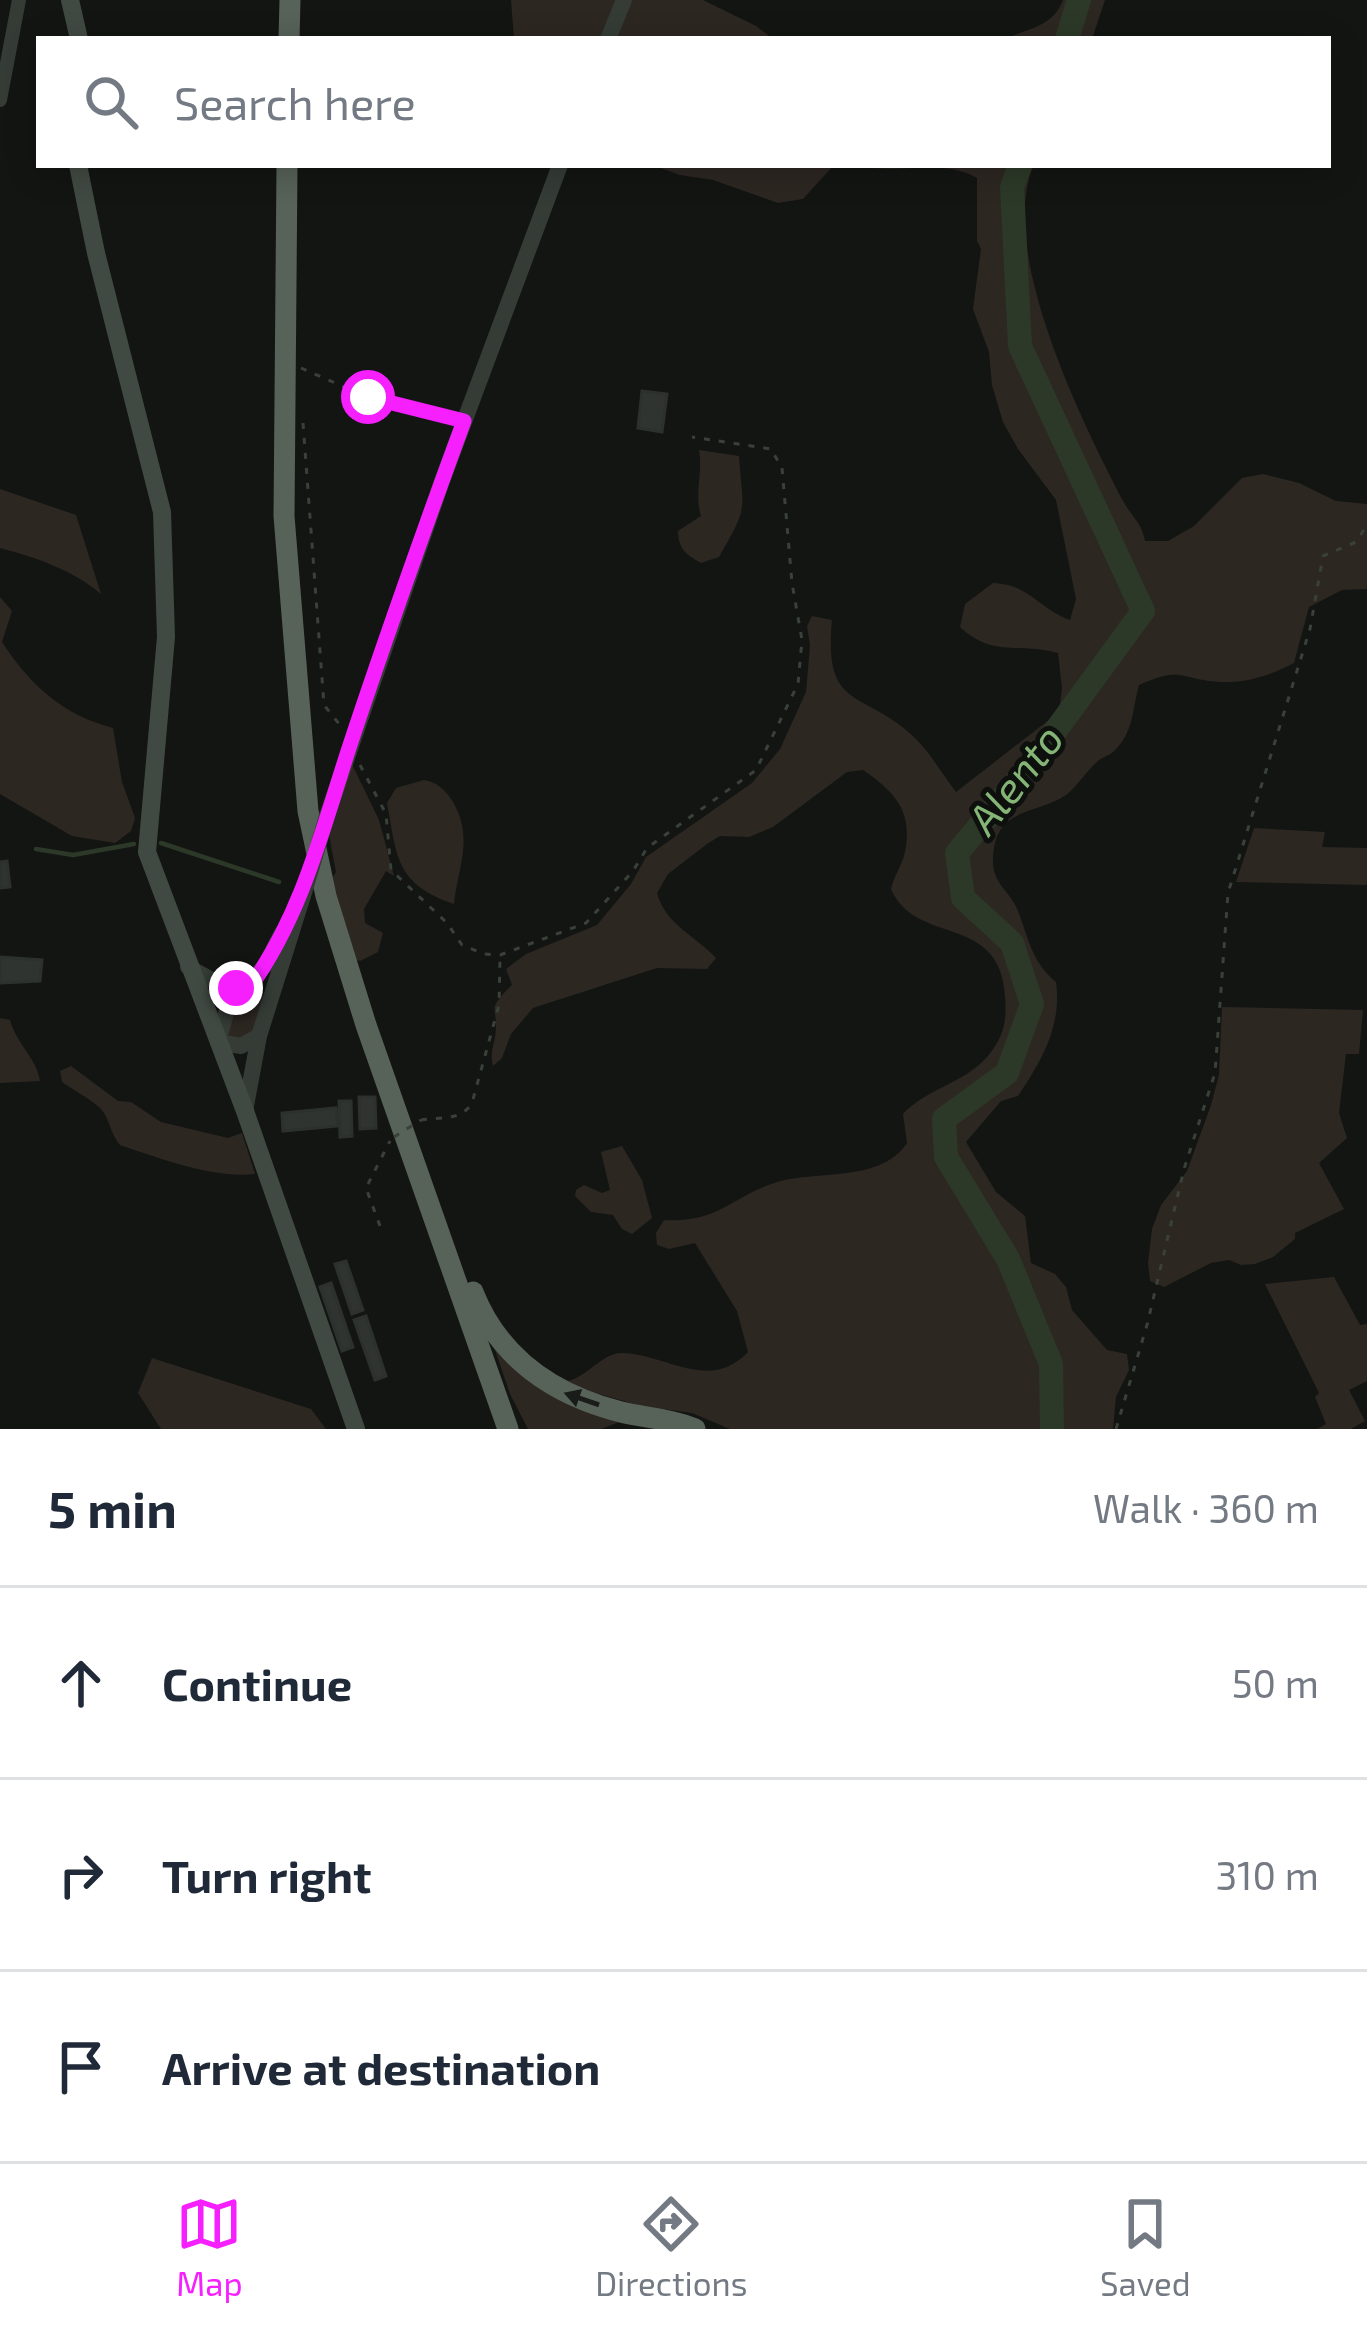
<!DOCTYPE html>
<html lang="en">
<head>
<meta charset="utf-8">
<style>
  :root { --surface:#fff; --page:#f6f6f7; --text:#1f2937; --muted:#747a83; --line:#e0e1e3; --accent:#f620ff }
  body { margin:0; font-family:"Exo 2",sans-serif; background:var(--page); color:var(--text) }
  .stop { position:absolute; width:36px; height:36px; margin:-27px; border:9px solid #f620ff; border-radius:50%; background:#fff }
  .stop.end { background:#f620ff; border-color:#fff; box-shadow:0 3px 12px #0008 }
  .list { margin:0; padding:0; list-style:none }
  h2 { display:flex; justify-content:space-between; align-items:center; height:156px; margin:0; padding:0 48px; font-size:51px }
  h2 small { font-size:39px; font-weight:400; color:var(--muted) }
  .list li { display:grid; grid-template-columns:78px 1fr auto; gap:36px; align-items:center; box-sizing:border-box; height:192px; padding:0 48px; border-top:3px solid var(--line) }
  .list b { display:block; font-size:45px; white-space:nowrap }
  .list em { font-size:39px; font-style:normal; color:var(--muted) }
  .icon { flex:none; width:66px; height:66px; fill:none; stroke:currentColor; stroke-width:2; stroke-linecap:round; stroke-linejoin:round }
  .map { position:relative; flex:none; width:1367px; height:1429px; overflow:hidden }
  .search { position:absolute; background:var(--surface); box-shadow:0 6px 30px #0003; left:36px; right:36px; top:36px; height:132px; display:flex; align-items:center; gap:30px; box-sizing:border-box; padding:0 42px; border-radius:0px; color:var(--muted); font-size:45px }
  .sheet { height:732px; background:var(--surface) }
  nav { display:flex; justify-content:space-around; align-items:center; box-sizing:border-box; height:168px; border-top:3px solid var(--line); background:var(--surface); font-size:33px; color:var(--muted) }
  nav a { display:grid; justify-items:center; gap:6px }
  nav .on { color:var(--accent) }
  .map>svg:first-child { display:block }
  .green { fill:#2d2722 }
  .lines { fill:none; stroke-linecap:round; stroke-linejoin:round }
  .stream { stroke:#2c3928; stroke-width:4.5 }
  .river { stroke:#2c3928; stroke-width:24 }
  .building { fill:#2f3430; stroke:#2c312e; stroke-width:3 }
  .path { stroke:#394139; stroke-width:3; stroke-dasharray:6 9; stroke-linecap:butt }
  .minor { stroke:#353c36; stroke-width:14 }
  .tertiary { stroke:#353c36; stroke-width:16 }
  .secondary { stroke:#414a42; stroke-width:18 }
  .trunk { stroke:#576258; stroke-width:21 }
  .path-bridge { stroke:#394139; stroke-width:3; stroke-dasharray:6 9; stroke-linecap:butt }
  .tertiary-bridge { stroke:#353c36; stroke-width:16 }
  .oneway { fill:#191c19 }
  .route { stroke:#f620ff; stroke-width:15 }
  .labels { text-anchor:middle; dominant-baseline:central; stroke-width:10; stroke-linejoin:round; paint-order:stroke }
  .water-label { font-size:42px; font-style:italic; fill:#85b576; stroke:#0e100e }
</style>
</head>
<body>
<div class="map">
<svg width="1367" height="1429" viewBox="0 0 1367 1429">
  <rect width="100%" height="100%" fill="#131513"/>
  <g class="green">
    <path d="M511,0H616L603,39H514Z"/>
    <path d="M632,0H703L756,26L773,39H616Z"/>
    <path d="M1063,0H1105L1092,39H1012L1014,35C1035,28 1055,22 1063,0Z"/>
    <path d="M652,165H834L803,199L778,203L713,180L680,175Z"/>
    <path d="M858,165H1034C996,249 1083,424 1123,501C1132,517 1142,523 1145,541H1168L1194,526L1242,478L1263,474L1299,483L1336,501L1367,504V589L1342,590L1309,607L1294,663C1271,675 1248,683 1221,682C1180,680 1183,665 1139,685C1132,710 1134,733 1113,752C1109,756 1102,757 1098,761C1086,771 1078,786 1066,795C1034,816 992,806 993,864C994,884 1012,894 1018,911C1029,940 1032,962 1056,982C1062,1026 1042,1060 1018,1096L1001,1101L966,1142L996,1192L1025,1216L1031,1263L1055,1274L1066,1287L1072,1310L1107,1350L1127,1354L1129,1370L1116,1397L1113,1429H730L692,1413L641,1406L558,1382C586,1383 600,1351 624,1353C670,1356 710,1392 748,1352L737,1311L695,1243L669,1249L657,1245L656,1233L664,1220C720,1223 730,1197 777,1182C818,1170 880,1183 907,1143L903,1114C927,1088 963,1084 987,1057C1004,1037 1007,1021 1005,996C1000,912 916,947 891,889C894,876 902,865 905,852C913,811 895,792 863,770L847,772L773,827L749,837L720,836L707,844L668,874L657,893C665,924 696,936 716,958L707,969L657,968L533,1008L511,1034L502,1058L493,1066C490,1054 493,1048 495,1037C500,1005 483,1013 512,985L506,969L526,954L597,925L631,884L646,857L752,783L780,749L806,692L810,645L807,626L812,616L832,620C823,714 865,688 916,739C931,754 943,775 956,792L1059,712L1062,688L1058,653C1018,642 993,658 960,627L965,604L993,583C1031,585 1036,607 1070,620L1076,599L1056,500L1018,449L1003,422L992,385L989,352L973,309L981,249L977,241V178C940,157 899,176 858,165Z"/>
    <path d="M699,450L739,456C743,513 749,505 719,557L701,563C687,555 678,549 678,531L701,516C694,494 703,473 699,450Z"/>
    <path d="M0,489L76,515L101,594C71,569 37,558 0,548Z"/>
    <path d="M0,597L12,611L2,642C30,685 63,715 113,728L122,782L135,818L131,831L115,843L72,836L0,794Z"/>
    <path d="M348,756L379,820L394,876L386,871L364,909L365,923L383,933L378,952L360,961L351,958L329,883L336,872L327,824Z"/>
    <path d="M424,780C439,783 445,790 453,802C474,838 458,867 454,904C395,884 397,856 387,803L396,788Z"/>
    <path d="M1254,828L1325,832L1322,847L1367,848V885L1236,882Z"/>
    <path d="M261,991L264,996L253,1035L228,1041L224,1029L248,994Z"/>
    <path d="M1222,1007L1363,1010L1359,1054H1346L1339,1113L1347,1138L1319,1163L1344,1209L1295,1233V1239L1273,1257L1255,1264L1241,1265L1229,1260L1211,1263L1164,1287L1150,1281L1148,1263L1152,1229L1161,1205L1187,1171L1211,1105L1219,1075Z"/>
    <path d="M0,1018L10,1020C16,1043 37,1059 40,1081L0,1083Z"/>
    <path d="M71,1066L118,1101L131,1102L161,1122L228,1138L242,1133L255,1174C215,1179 158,1158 120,1145C110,1134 110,1117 99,1107C89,1098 73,1090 62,1082L60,1071Z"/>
    <path d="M622,1146L642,1180L652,1218L632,1234L622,1229L613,1215L591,1212L575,1196L576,1190L584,1185L602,1193L610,1190L601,1152Z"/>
    <path d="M1334,1277L1360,1325L1367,1324V1381L1349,1390L1365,1421L1351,1429H1317L1326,1424L1315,1397L1319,1393L1265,1284Z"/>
    <path d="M493,1344L622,1421L601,1429H528L510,1394Z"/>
    <path d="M152,1358L311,1409L326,1429H161L138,1393Z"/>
  </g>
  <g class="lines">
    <g class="stream">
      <path d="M161,843L279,882"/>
      <path d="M36,849L73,855L134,844"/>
    </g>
    <g class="river">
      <path d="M1067,39L1079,0"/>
      <path d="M1020,165L1012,187L1020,346L1143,611L1029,767L957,853L963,898L1012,943L1032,1004L1007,1073L944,1119L946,1157L1008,1259L1051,1364L1052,1429"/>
    </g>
  </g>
  <g class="building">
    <path d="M642,391L667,394L662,432L638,428Z"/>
    <path d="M7,861L10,887L0,888V862Z"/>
    <path d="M0,957L42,960L40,981L0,983Z"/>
    <path d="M359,1097H375L376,1128L360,1129Z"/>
    <path d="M339,1101H351L352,1136L340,1137Z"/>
    <path d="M336,1108L338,1126L283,1131L282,1113Z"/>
    <path d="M346,1261L363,1310L352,1314L335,1264Z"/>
    <path d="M331,1283L353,1347L342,1351L320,1287Z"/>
    <path d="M366,1316L386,1376L375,1380L354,1320Z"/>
  </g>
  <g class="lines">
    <g class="path">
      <path d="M301,368L367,397L451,418"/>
      <path d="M303,423L324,705L340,725"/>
      <path d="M360,765L386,814L391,870L447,923L462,945L484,954L500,955L586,923L633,871L647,848L756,770L798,684L802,640L792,583L782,468L771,449L692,437"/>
      <path d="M421,1120C440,1117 461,1121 472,1103L499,1005L500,957"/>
      <path d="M380,1226L366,1188L390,1141"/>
      <path d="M1116,1429L1147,1325L1184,1169L1215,1073L1228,893L1310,629L1323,556L1356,542L1367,525"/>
    </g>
    <path class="minor" d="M0,100L19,0"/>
    <g class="tertiary">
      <path d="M608,39L624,0"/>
      <path d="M327,816L442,481L560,165"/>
      <path d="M188,967L225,987H249"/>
      <path d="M259,1036L241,1046L218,1042L226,1013L266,964L282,933"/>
      <path d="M245,1111L259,1036L306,886"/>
    </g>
    <g class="secondary">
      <path d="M70,0L79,39"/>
      <path d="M78,165L96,253L162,512L166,637L147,852L245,1111L356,1429"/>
    </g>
    <g class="trunk">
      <path d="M289,39L290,0"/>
      <path d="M287,165L284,516L308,811L326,896L366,1025L508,1429"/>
      <path d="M473,1292C499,1358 554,1395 621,1412C646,1418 672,1419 695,1429"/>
    </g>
    <path class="path-bridge" d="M394,1137L421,1120"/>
    <path class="tertiary-bridge" d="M306,886L327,816"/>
  </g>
  <defs><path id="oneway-solid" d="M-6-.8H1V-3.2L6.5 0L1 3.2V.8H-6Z" transform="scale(3)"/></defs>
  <use class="oneway" href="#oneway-solid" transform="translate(582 1399) rotate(-161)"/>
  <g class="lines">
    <path class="route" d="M236,988L250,987C303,913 323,827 351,742C387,634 425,527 464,421L368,397"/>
  </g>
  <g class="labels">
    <g class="water-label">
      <text transform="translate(1014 778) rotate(-52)">Alento</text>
    </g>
  </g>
</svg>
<div class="stop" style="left:368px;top:397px"></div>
<div class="stop end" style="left:236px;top:988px"></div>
<div class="search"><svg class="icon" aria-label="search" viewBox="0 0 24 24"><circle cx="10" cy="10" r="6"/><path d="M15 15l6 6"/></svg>Search here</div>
</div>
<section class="sheet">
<h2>5 min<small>Walk · 360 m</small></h2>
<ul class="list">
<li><svg class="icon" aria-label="ahead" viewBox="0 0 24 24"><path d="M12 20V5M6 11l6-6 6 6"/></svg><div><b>Continue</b></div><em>50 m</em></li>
<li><svg class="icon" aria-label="right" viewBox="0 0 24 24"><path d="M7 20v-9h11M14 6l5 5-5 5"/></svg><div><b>Turn right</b></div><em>310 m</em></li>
<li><svg class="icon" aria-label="arrive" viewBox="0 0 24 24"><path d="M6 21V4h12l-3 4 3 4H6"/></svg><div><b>Arrive at destination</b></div></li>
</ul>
</section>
<nav>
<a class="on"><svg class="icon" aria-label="map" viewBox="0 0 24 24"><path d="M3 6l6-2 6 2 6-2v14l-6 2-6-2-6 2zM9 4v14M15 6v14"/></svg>Map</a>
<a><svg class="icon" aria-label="directions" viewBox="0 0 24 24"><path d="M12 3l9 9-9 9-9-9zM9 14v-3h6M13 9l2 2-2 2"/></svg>Directions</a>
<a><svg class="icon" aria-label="saved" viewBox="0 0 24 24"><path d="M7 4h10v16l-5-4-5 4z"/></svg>Saved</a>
</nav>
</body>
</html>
